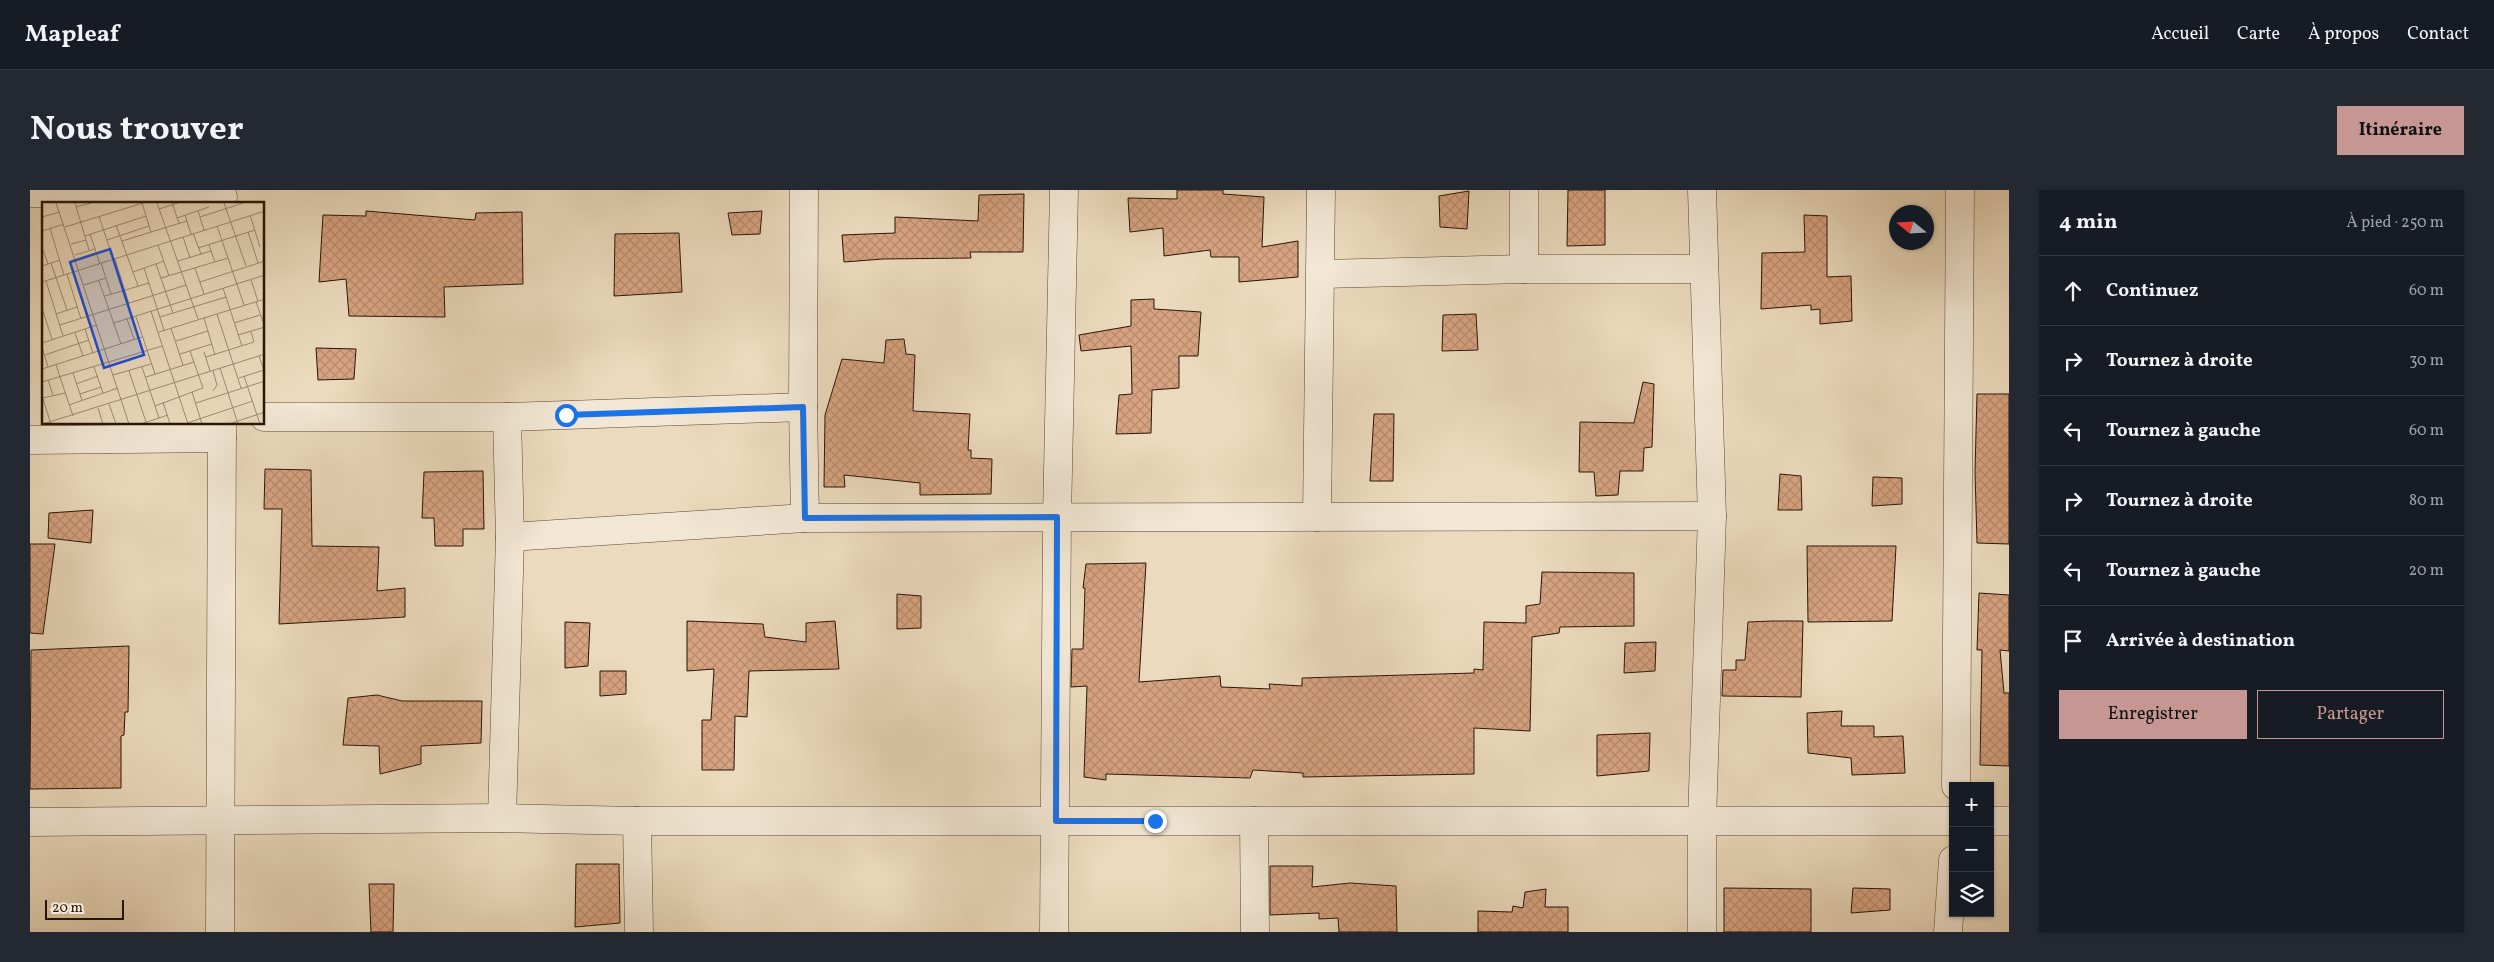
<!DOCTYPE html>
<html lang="fr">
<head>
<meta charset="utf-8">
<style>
  :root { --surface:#171b24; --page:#242831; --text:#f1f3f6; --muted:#9ea1a6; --line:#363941; --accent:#c59692 }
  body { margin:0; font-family:Vollkorn,serif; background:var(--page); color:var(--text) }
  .controls { position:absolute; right:15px; bottom:15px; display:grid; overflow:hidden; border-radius:0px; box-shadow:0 1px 4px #0004 }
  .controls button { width:45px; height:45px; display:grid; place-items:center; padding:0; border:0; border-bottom:1px solid var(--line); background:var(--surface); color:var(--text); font:25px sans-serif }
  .compass { position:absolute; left:1859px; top:15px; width:45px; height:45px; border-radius:50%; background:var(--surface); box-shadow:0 1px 4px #0004; rotate:288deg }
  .scale { position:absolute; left:15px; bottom:12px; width:79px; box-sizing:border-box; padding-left:5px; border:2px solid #291506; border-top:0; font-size:14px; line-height:18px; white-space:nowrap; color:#291506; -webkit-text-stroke:4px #f2e7d4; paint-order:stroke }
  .stop { position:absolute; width:15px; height:15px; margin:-11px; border:4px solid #1a73e8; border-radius:50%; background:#fff }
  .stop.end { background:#1a73e8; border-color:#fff; box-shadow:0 1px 5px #0008 }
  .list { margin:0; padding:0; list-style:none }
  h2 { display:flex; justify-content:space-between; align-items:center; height:65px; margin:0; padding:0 20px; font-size:21px }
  h2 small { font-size:16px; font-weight:400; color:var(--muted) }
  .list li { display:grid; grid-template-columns:32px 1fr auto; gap:15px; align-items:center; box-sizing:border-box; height:70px; padding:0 20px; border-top:1px solid var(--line) }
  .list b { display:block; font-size:19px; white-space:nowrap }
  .list em { font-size:16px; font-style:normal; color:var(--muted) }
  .actions { display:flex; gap:10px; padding:15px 20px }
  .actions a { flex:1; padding:11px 0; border:1px solid var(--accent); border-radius:0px; text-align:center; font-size:18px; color:var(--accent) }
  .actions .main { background:var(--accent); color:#111 }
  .icon { flex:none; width:28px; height:28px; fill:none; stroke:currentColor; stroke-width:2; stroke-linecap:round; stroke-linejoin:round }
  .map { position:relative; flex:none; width:1979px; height:742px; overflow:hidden; border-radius:0px }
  header { display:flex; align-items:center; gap:30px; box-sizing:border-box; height:70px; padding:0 25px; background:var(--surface); border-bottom:1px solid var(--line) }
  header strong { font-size:24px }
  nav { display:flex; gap:28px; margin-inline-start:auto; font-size:18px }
  .intro { display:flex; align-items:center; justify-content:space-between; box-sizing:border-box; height:120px; padding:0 30px }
  h1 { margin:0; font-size:35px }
  .button { padding:12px 22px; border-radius:0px; background:var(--accent); color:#111; font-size:18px; font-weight:700 }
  main { display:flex; gap:30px; padding:0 30px }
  aside { flex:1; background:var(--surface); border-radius:0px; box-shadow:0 1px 4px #0004 }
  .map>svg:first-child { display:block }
  .building { fill:url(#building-cross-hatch); stroke:#291506 }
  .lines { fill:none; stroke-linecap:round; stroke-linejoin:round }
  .minor-casing { stroke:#5a4634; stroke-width:29 }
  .minor { stroke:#f2e7d4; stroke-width:28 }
  .route { stroke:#1a73e8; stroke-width:6 }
  .inset-road { fill:none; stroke:#9d8b74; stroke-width:1 }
  .view { fill:#1d4ed8; fill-opacity:0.15; stroke:#1d4ed8; stroke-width:2.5 }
  .inset-edge { fill:none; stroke:#291506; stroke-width:2.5 }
</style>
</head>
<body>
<header>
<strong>Mapleaf</strong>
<nav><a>Accueil</a><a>Carte</a><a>À propos</a><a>Contact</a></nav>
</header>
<div class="intro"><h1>Nous trouver</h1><a class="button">Itinéraire</a></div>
<main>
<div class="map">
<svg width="1979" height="742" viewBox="0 0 1979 742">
  <defs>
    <pattern id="building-cross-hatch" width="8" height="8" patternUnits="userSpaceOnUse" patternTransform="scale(1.25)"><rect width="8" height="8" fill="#d7a381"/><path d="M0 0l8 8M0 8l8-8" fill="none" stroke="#b98b6e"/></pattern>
  </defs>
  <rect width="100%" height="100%" fill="#ebdabd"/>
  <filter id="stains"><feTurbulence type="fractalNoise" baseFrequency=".004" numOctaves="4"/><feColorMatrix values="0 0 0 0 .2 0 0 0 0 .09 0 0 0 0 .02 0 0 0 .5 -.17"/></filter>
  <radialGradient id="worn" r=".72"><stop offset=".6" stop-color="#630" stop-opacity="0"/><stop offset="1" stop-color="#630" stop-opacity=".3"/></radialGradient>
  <g class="building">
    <path d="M1147,0H1193V4L1234,7L1232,57L1268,51V87L1209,92V67H1181L1180,60L1134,66L1133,38L1100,42L1098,8L1147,9Z"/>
    <path d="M1538,0H1575V55L1537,56Z"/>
    <path d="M1439,1L1437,39L1410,37L1409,6Z"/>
    <path d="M994,4L993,62H940L941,68L853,69L814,72L812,45L865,43V27L948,31L949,5Z"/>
    <path d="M336,21L445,30L446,23L492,22L493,94L414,97L415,127L319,126L316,89L289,92L293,25L336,26Z"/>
    <path d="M732,21L730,44L702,45L698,23Z"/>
    <path d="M1774,25L1797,26V87L1821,86L1822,131L1790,134V119L1781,120V115L1731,119L1732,63L1775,62Z"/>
    <path d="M649,43L652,102L584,106L585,44Z"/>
    <path d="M1124,109V119L1171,122L1168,166H1149V198L1122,200L1121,243L1086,244L1089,205L1102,204L1101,156L1051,161L1049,145L1101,136V110Z"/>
    <path d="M1446,124L1448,160L1412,161L1413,125Z"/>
    <path d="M874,149L876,164L885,165L883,221L940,224L938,260H941V268L962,269L961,304L890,305V293L814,285L815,297H794L795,225L812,169L854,173L856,150Z"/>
    <path d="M286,158L326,159L324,189L288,190Z"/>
    <path d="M1613,192L1624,194L1622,257L1614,258L1613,281H1590L1588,305L1566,306L1564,282H1549L1550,232L1604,233Z"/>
    <path d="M1947,204H1979V354L1947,353L1945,282Z"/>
    <path d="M1344,224H1364L1363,291H1340Z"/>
    <path d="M235,279L281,280L282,356L349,357L347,401L375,398V427L249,434L252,319H234Z"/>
    <path d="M453,281L454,339H433V356H405L404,328H392L394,282Z"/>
    <path d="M1750,284L1771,286L1772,320H1748Z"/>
    <path d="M1843,287L1872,288V314L1842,316Z"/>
    <path d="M63,320L61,353L18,348L19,323Z"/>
    <path d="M0,354H25L13,444L0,443Z"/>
    <path d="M1777,356H1866L1862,431L1778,432Z"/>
    <path d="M1116,373L1109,492L1190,486L1191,497L1240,499L1239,494L1272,496V488L1444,483V479L1453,480L1454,432L1496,433V416L1510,414L1512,382L1604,383V436L1530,437L1529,443L1502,447L1500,541L1444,538V584L1273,587V583L1223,580L1220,588L1076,584V590L1054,587L1057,496L1041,497L1042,459H1053L1055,398H1053L1056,374Z"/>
    <path d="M1949,403L1979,405V461L1970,460L1974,503H1979V576L1950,575L1952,460H1947Z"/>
    <path d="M867,404L891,406V438L867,439Z"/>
    <path d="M657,431L733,434L735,447L776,452V433L805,431L809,479L719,481L717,527L705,526L704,580H672V530H681L684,479L657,481Z"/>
    <path d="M1742,431H1773L1771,507L1692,506L1693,480H1706V470H1715L1718,432Z"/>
    <path d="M535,432L560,433L558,476L535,478Z"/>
    <path d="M1626,452L1625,481L1594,483L1595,453Z"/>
    <path d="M99,456L98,522H95L94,545L91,546V598L0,599L1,460Z"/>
    <path d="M570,481H596V504L570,506Z"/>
    <path d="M347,505L372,511H452L451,553L391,556V574L350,584L349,556L313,555L318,508Z"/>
    <path d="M1812,521L1811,536H1844V547L1873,546L1875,583L1822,585L1821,568L1778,563L1777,523Z"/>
    <path d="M1620,543L1619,581L1567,586V545Z"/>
    <path d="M546,674H589L590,733L545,737Z"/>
    <path d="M1240,676H1283L1282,697L1320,693L1366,696L1367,742H1309L1308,728L1289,729V723L1240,725Z"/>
    <path d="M339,694H364L363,742H341Z"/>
    <path d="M1694,698L1781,699V742H1694Z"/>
    <path d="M1823,698L1860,699V720L1821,723Z"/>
    <path d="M1516,699L1515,717H1538V742H1448V721L1482,722L1483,716L1493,718L1495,702Z"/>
  </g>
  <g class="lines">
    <defs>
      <g id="minor">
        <path d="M774,0L773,217L775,328"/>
        <path d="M1494,0V79"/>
        <path d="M0,3L193,7"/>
        <path d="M1292,84L1494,79H1674"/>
        <path d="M234,227H477L773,217"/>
        <path d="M0,250L192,248"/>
        <path d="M1287,327L1291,0"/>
        <path d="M480,347L775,328L1682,326"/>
        <path d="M1926,596L1930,0"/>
        <path d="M472,628L480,347L477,227"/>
        <path d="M607,631L609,742"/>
        <path d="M1224,631L1225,742"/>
        <path d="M1960,631H1979"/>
        <path d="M0,632L472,628L607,631H1923"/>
        <path d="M190,742L192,234"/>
        <path d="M1024,742L1027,327L1034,0"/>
        <path d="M1672,742V631L1682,326L1672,0"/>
        <path d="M1918,742L1923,670"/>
      </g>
    </defs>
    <use href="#minor" class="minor-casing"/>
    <use href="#minor" class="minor"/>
  </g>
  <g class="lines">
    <path class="route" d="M536,225L773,217L775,328L1027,327L1026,631H1125"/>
  </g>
  <g transform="translate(12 12)">
    <rect width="222" height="222" fill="#ebdabd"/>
    <path class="inset-road" d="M14,1L87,222M33,1L47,48M100,1L109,30M115,1L156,117M130,1L137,21M182,1L204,64M34,5L49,1M117,7L136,1M156,9L162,28M143,13L149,32M208,13L218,45M57,14L71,57M0,15L18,10M158,15L201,1M135,16L167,5M74,23L96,84M175,24L202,103M23,25L101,1M8,26L22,73M0,29L22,22M206,30L216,61M151,31L159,52M48,32L58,62M43,34L104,14M141,35L148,56M65,38L107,24M80,39L145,19M29,42L44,38M116,43L127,74M167,43L173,60M0,45L6,62M156,46L213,28M33,53L53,47M73,57L87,102M136,59L169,49M9,61L25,108M59,61L69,92M114,62L131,111M0,64L18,58M102,66L122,128M153,66L162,92M91,70L122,59M25,72L39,117M119,76L186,56M209,78L216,99M4,79L21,134M57,79L79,142M0,80L223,9M158,80L223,59M42,83L64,76M181,86L200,144M63,94L107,81M214,100L223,125M0,106L10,137M109,109L146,222M14,112L35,105M175,112L199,186M94,115L113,172M118,115L184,95M162,116L173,153M85,117L92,137M72,121L223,73M192,121L218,113M18,123L144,83M129,126L141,163M43,127L51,151M117,130L223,97M33,131L41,154M196,133L223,125M134,139L166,129M0,141L55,123M0,145L6,165M162,150L168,169M138,152L170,142M3,153L47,138M217,154L223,171M164,155L212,140L209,130M14,163L31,214M52,165L61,191M100,165L117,216M178,166L196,222M0,167L100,135M87,169L104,220M31,171L40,198M71,173L109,162M202,174L218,222M104,175L152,160M197,176L222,168M6,178L11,193M0,180L120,144M34,182L56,174M171,189L175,183L171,169M150,190L160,222M38,192L59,185M0,194L9,222M1,196L23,191M121,200L128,222M154,201L223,179M67,202L74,222M27,203L76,186M113,204L161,186L148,149M56,206L61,222M145,221L211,199M1,222L223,152M99,222L126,213M187,222L223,210"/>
    <path class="view" d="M68,47L102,153L62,166L28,60Z"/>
    <rect width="222" height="222" class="inset-edge"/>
  </g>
  <rect width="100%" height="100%" filter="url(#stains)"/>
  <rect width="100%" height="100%" fill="url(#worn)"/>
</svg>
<div class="controls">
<button>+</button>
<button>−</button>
<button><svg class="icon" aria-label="layers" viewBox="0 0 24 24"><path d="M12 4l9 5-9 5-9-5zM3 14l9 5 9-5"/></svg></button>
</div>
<svg class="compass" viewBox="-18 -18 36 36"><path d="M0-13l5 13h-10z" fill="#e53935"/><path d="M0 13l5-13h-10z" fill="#9ea1a6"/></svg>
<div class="scale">20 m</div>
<div class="stop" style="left:536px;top:225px"></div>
<div class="stop end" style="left:1125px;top:631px"></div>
</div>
<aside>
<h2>4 min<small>À pied · 250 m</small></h2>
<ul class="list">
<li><svg class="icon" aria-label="ahead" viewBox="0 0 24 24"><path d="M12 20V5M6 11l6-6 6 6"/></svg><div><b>Continuez</b></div><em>60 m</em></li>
<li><svg class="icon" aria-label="right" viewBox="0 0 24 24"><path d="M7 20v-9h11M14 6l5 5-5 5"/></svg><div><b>Tournez à droite</b></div><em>30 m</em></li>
<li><svg class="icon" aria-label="left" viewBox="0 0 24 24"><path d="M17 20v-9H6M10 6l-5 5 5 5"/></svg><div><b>Tournez à gauche</b></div><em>60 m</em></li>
<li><svg class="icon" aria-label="right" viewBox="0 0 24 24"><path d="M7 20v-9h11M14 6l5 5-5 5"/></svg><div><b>Tournez à droite</b></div><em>80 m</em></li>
<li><svg class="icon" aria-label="left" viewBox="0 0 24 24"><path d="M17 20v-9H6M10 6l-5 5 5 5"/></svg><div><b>Tournez à gauche</b></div><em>20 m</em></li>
<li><svg class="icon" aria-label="arrive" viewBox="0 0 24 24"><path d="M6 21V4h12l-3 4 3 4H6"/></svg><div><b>Arrivée à destination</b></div></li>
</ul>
<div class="actions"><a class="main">Enregistrer</a><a>Partager</a></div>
</aside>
</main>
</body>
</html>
